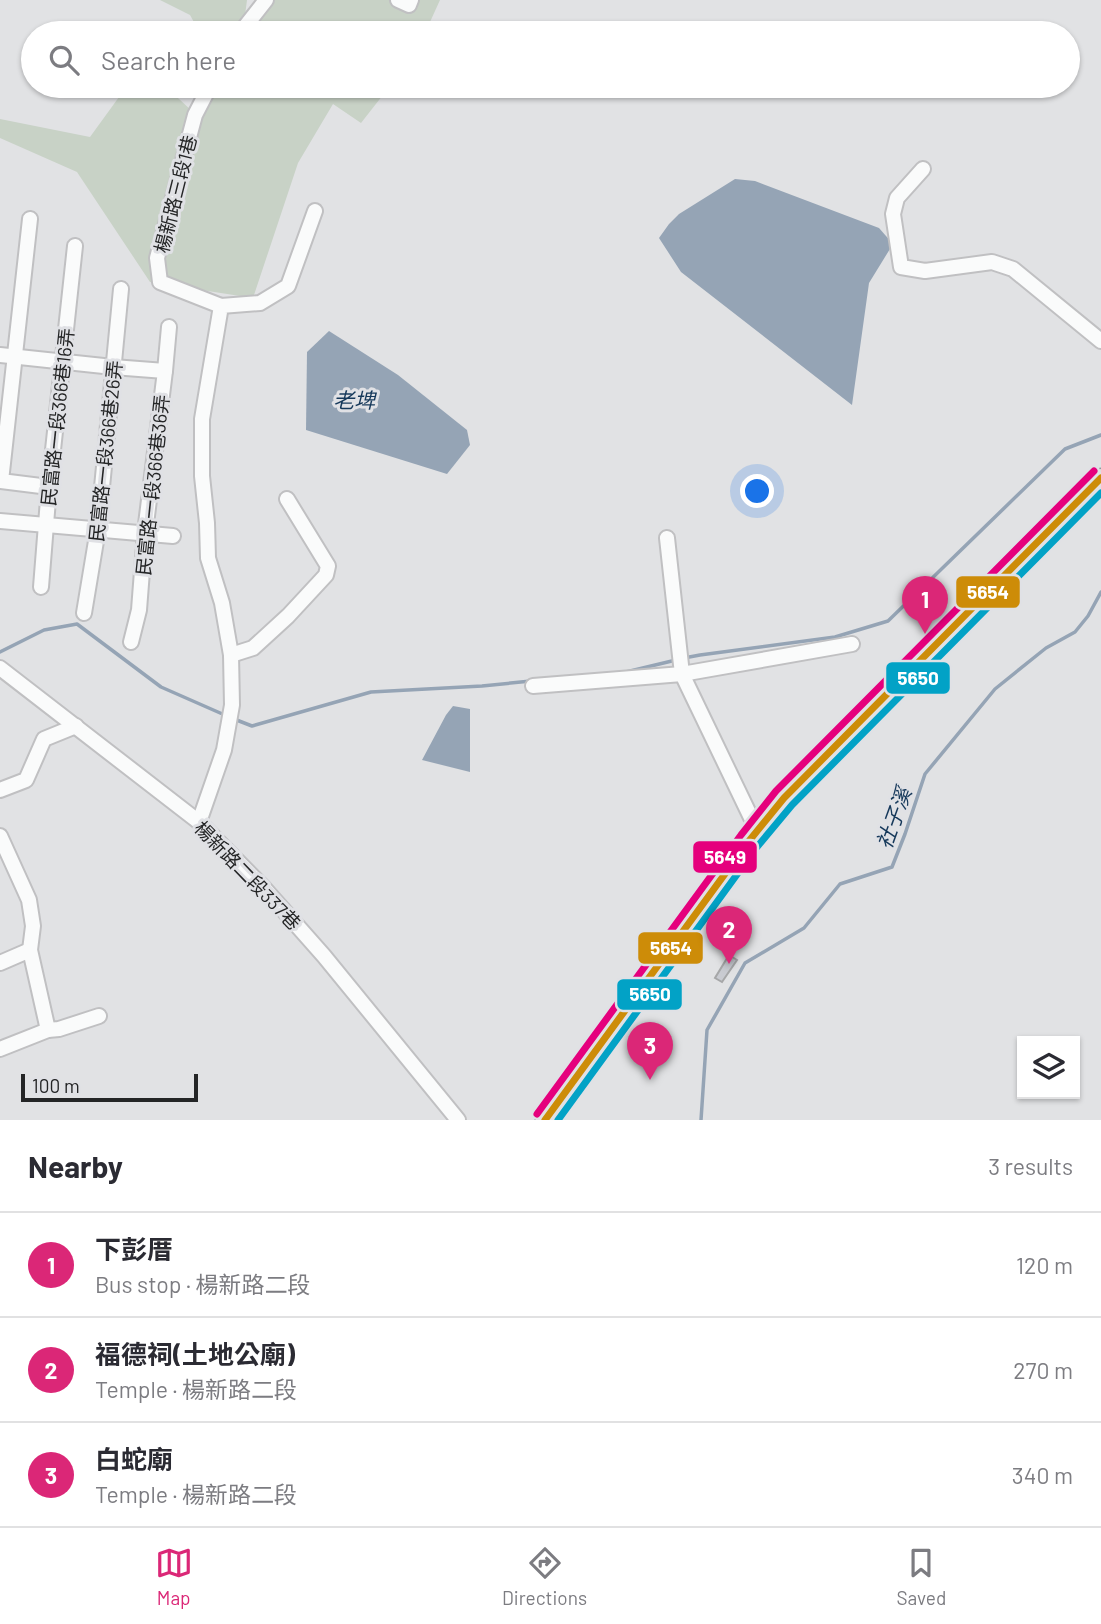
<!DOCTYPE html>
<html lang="en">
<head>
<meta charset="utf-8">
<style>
  :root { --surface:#fff; --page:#f7f7f7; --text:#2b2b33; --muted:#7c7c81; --line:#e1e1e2; --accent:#db2777 }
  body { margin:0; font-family:Barlow,"Noto Sans TC",sans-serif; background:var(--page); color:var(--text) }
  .controls { position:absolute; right:21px; bottom:21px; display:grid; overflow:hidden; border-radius:0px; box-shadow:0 2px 5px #0004 }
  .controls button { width:63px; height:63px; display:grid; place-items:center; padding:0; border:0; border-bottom:2px solid var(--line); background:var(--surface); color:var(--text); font:35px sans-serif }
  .scale { position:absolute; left:21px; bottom:18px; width:177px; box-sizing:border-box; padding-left:7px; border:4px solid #242526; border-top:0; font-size:19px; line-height:24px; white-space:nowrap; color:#242526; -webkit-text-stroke:5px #e0e1e5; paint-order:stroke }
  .you { position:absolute; left:758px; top:492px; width:24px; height:24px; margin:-18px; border:5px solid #fff; border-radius:50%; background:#1a73e8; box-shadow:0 0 0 10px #1a73e833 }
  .badge { display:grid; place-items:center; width:46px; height:46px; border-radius:50%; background:var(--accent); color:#fff; font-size:23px; font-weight:700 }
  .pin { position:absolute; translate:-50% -58px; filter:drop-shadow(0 2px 4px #0008) }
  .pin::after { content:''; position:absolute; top:37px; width:24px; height:21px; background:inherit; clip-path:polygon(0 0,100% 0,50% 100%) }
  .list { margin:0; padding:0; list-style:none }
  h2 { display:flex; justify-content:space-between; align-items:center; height:91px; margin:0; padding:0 28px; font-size:30px }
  h2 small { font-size:23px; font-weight:400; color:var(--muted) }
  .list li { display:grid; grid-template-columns:46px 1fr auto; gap:21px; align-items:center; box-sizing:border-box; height:105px; padding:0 28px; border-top:2px solid var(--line) }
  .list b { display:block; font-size:26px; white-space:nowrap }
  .list p { margin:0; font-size:23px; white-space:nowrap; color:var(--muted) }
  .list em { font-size:23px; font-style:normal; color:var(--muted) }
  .icon { flex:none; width:38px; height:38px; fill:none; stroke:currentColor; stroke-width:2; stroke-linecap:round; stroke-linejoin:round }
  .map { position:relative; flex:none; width:1101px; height:1120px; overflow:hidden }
  .search { position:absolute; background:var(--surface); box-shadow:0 2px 5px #0004; left:21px; right:21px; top:21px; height:77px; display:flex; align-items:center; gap:18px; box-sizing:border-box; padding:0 24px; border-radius:38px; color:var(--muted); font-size:26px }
  .sheet { height:406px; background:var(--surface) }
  nav { display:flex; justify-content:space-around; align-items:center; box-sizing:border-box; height:98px; border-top:2px solid var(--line); background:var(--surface); font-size:19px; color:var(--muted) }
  nav a { display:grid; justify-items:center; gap:4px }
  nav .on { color:var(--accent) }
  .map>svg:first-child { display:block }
  .green { fill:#c8d2c6 }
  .water { fill:#95a4b5 }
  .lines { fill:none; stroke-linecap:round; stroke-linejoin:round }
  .stream { stroke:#95a4b5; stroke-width:3.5 }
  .building { fill:#c9cbd1; stroke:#a6a7a8; stroke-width:2 }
  .minor-casing { stroke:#c0c0c2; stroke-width:18 }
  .major-casing { stroke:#90999b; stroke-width:21 }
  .minor { stroke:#fafbfb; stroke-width:14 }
  .major { stroke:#dbdfe0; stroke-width:18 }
  .bus-1-casing { stroke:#e0e1e5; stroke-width:12 }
  .bus-2-casing { stroke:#e0e1e5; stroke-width:12 }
  .bus-3-casing { stroke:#e0e1e5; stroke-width:12 }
  .bus-1 { stroke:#cd8c08; stroke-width:7 }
  .bus-2 { stroke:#02a2c6; stroke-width:7 }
  .bus-3 { stroke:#e5007d; stroke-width:7 }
  .labels { text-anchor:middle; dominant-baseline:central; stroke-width:6; stroke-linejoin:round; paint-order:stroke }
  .street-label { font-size:19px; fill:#242526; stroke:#e0e1e5 }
  .water-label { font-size:21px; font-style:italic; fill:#15385a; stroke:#e0e1e5 }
  .line-badge { stroke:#e0e1e5; stroke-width:2.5 }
  .badge-label { font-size:19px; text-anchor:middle; font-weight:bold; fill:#fff }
</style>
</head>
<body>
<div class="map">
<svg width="1101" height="1120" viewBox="0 0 1101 1120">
  <rect width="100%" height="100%" fill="#e1e2e4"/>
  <g class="green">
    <path d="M160,0H247L244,23L270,0H440L425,33H200L190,15Z"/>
    <path d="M127,86H165L192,111L203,86H390L361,123L333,104L298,163L253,298L150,282L77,172L0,138V119L90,137Z"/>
  </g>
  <g class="water">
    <path d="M735,179L755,181L879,228L893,244L869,283L852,405L681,272L659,238L669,224L679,214Z"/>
    <path d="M329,331L398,375L467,430L470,445L447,474L306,430L307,352Z"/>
    <path d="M453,706L470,709V772L422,760L446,715Z"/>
  </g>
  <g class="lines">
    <g class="stream">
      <path d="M0,652L44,630L77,624L161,687L227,716"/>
      <path d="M684,658L700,655L835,637L888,621L1065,449L1101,435"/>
      <path d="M626,672L676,660"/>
      <path d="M234,719L252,726L371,692L482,686L531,681"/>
      <path d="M701,1120L707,1030L745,963L804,928L840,884L892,867L905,834L925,774L995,689L1046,648L1075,632L1088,616L1101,592"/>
    </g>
  </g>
  <path class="building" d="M729,955L737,960L722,982L715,978Z"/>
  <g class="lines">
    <defs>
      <g id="minor">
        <path d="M398,0L409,5L411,0"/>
        <path d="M240,33L266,0"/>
        <path d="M210,86L195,115L157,258L160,282L221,306"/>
        <path d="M923,169L897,198L893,214L901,267L925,271L992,262L1013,269L1101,341"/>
        <path d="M30,219L1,481L49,487"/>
        <path d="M0,355L113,367L165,371"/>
        <path d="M0,521L173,536"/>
        <path d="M667,538L682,674L757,830"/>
        <path d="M41,587L49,487L75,246"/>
        <path d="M84,613L98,529L121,289"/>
        <path d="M131,642L139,610L145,532L165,371L169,327"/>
        <path d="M231,655L253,648L288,616L326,575L328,566L287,499"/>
        <path d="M0,668L199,822L263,887L324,956L458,1120"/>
        <path d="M533,686L682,674L852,644"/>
        <path d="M0,790L26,780L44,739L76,726"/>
        <path d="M199,822L224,750L232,705L231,655L222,603L208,558L207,523L202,476V419L221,306L260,303L288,286L315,211"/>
        <path d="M0,836L29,900L33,926L30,950L48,1030"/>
        <path d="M0,963L30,950"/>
        <path d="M0,1049L48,1030L59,1029L99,1016"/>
      </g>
      <path id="major" d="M545,1120L749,841L784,798L1044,534L1101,478"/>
    </defs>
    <use href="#minor" class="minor-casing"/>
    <use href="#major" class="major-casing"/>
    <use href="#minor" class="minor"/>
    <use href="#major" class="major"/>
    <defs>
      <path id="bus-1" d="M545,1120L749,841L784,798L1101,478"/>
      <path id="bus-2" d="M558,1120L757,847L792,805L1101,493"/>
      <path id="bus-3" d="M537,1114L741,835L776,791L1094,471"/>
    </defs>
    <use href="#bus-1" class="bus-1-casing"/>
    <use href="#bus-2" class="bus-2-casing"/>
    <use href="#bus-3" class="bus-3-casing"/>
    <use href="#bus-1" class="bus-1"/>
    <use href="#bus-2" class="bus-2"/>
    <use href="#bus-3" class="bus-3"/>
  </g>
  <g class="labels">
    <g class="street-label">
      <text transform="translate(175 194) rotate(-76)">楊新路三段1巷</text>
      <text transform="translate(57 417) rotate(-84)">民富路一段366巷16弄</text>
      <text transform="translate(105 451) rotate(-84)">民富路一段366巷26弄</text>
      <text transform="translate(152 485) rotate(-84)">民富路一段366巷36弄</text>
      <text transform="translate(248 875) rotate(46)">楊新路二段337巷</text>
    </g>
    <g class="water-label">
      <text x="354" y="399">老埤</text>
      <text transform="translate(893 818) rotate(-70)">社子溪</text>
    </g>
  </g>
  <g class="line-badge">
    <rect x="955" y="575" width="66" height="34" rx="7" fill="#cd8c08"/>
    <rect x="885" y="661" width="66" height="34" rx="7" fill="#02a2c6"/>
    <rect x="692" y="840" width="66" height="34" rx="7" fill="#e5007d"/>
    <rect x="637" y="931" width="67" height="34" rx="7" fill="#cd8c08"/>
    <rect x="616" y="978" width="67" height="33" rx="7" fill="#02a2c6"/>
  </g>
  <g class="badge-label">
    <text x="988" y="599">5654</text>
    <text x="918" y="685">5650</text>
    <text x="725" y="864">5649</text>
    <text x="671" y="955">5654</text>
    <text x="650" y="1001">5650</text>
  </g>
</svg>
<div class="controls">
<button><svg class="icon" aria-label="layers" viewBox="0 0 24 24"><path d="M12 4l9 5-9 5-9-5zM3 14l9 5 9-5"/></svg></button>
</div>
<div class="scale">100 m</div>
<div class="you"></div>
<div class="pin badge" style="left:925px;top:634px">1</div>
<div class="pin badge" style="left:729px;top:964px">2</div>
<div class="pin badge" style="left:650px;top:1080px">3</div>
<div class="search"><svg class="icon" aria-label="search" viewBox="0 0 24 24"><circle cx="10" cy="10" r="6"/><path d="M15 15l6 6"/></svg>Search here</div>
</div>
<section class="sheet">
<h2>Nearby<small>3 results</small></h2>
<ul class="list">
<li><span class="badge">1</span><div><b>下彭厝</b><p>Bus stop · 楊新路二段</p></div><em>120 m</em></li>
<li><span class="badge">2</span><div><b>福德祠(土地公廟)</b><p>Temple · 楊新路二段</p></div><em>270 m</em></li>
<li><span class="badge">3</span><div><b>白蛇廟</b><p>Temple · 楊新路二段</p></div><em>340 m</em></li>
</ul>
</section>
<nav>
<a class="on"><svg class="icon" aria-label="map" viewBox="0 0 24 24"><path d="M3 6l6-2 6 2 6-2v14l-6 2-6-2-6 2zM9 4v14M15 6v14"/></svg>Map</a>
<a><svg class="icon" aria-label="directions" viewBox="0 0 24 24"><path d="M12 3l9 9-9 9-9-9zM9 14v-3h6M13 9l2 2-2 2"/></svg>Directions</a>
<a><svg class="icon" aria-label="saved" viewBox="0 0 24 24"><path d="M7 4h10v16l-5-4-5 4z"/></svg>Saved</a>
</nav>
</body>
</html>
